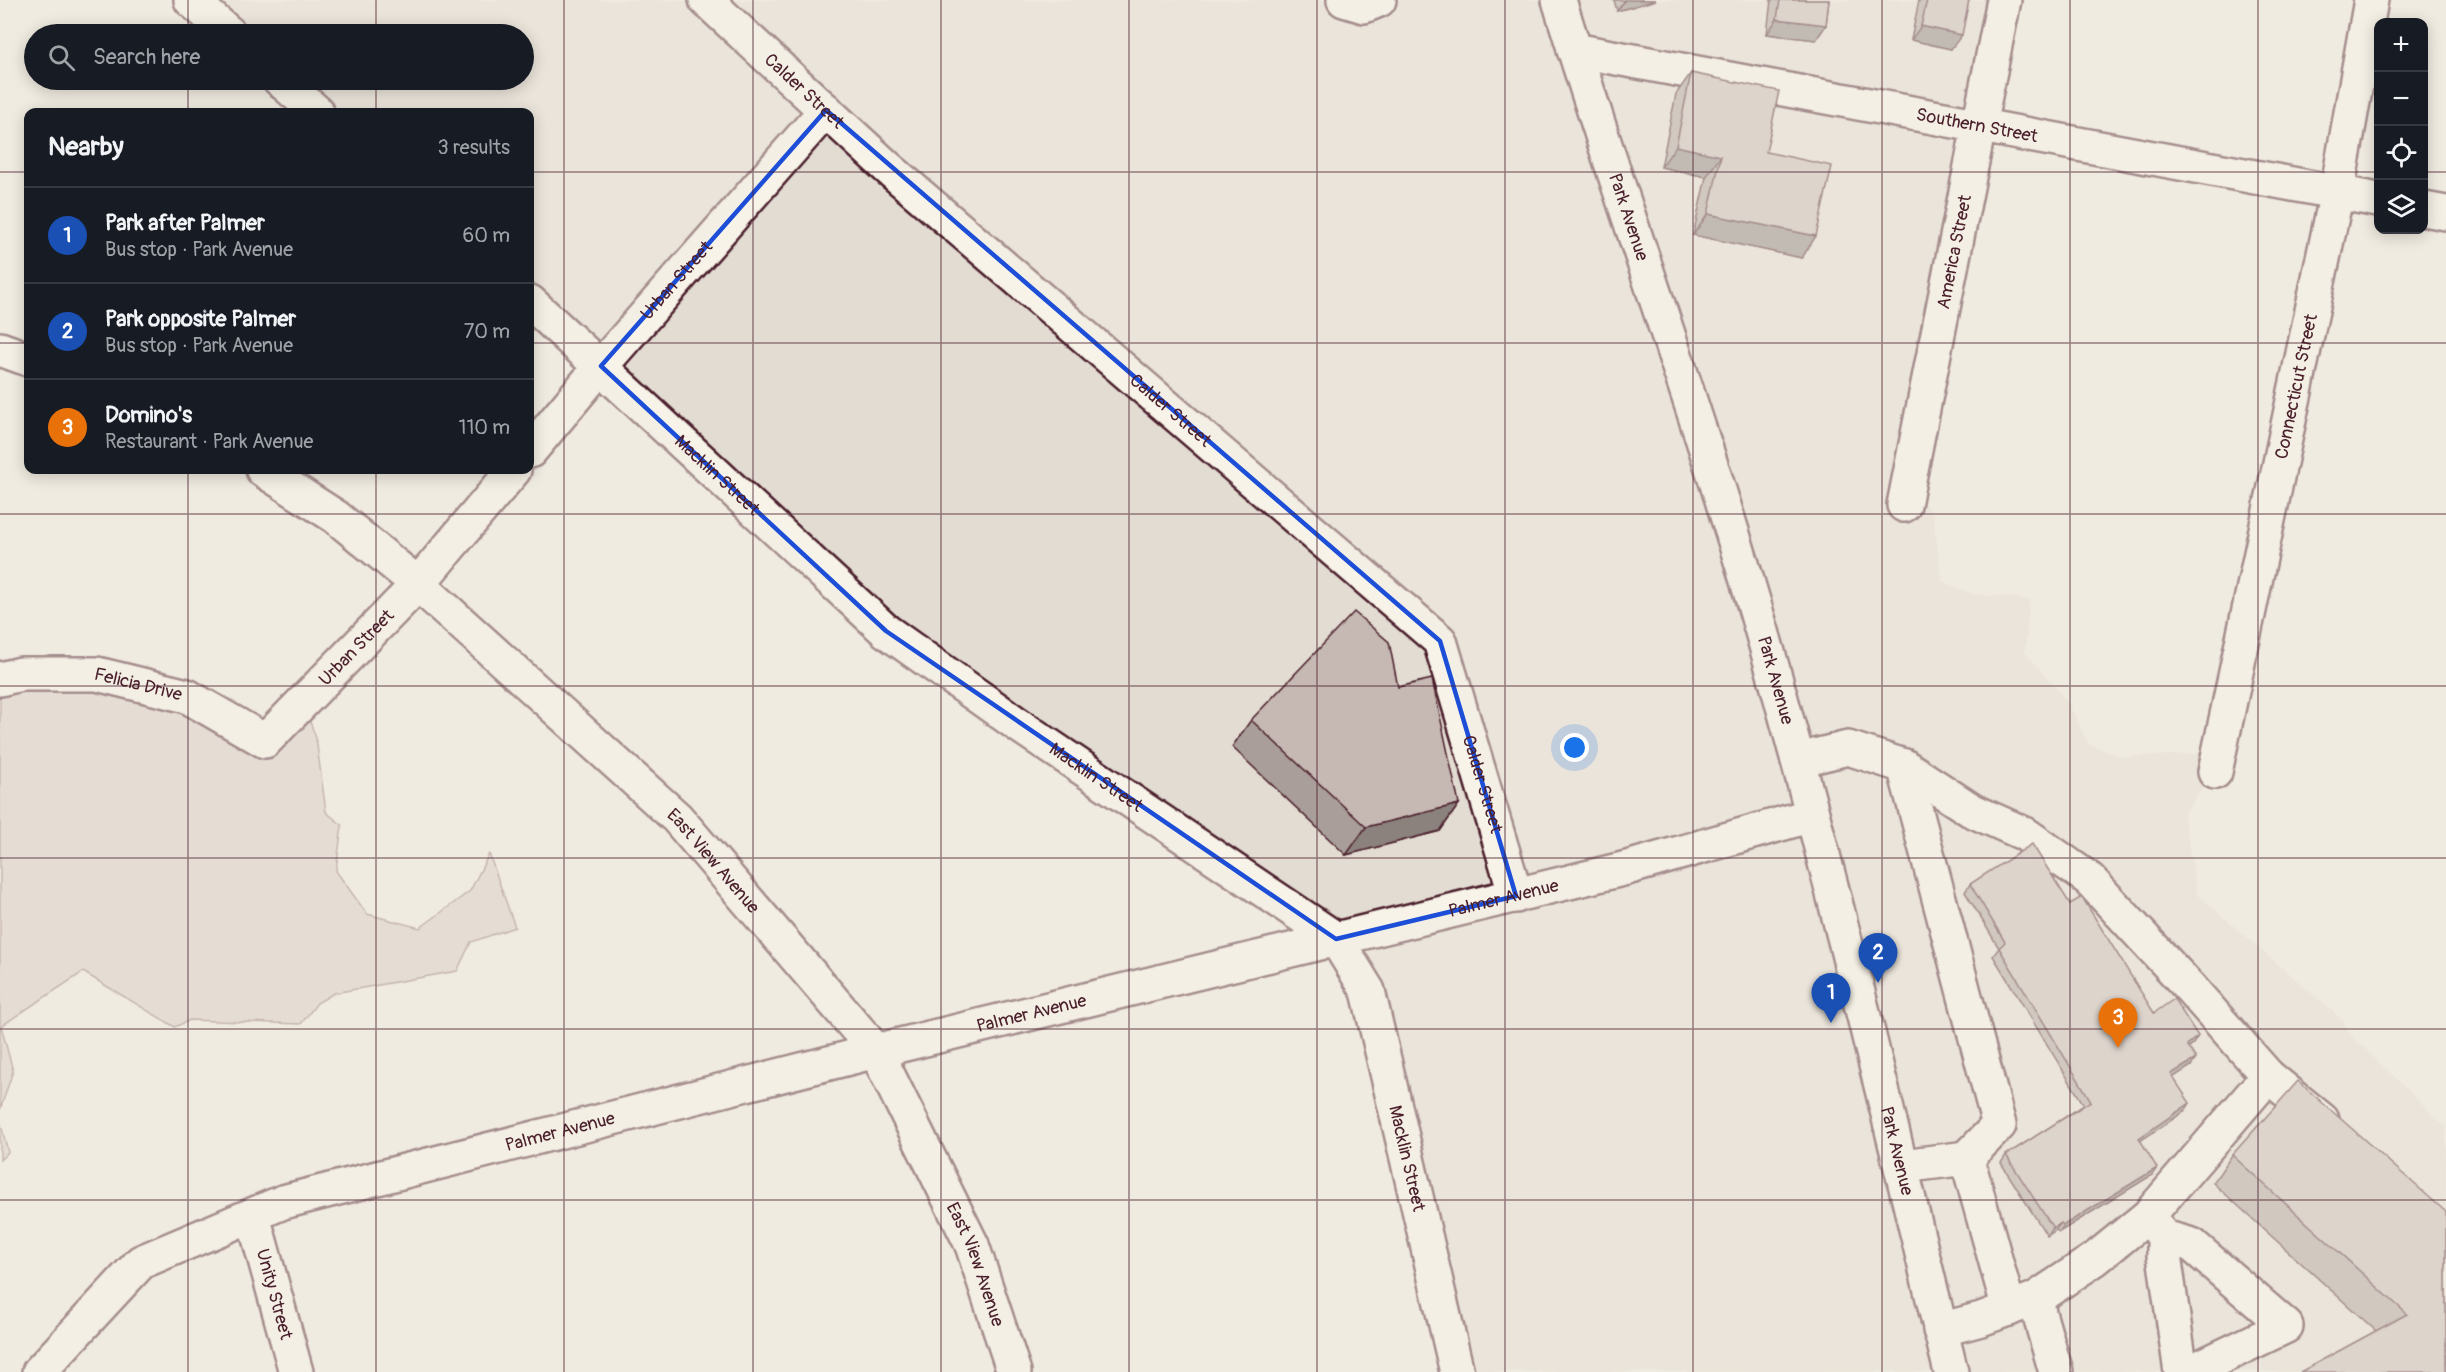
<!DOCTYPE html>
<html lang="en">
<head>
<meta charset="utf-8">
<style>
  :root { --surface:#171b24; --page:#242831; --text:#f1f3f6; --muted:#9ea1a6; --line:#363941; --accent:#d1495b }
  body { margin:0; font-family:Pangolin,sans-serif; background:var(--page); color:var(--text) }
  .controls { position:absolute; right:18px; top:18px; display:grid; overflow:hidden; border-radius:12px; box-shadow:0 3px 15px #0003 }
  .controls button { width:54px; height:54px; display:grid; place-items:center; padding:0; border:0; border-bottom:2px solid var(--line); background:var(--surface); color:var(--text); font:30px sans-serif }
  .you { position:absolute; left:1575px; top:748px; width:21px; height:21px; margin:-15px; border:4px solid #fff; border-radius:50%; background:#1a73e8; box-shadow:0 0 0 9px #1a73e833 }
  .badge { display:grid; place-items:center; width:39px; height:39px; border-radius:50%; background:var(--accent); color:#fff; font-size:20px; font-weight:700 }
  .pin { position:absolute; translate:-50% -50px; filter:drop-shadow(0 2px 3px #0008) }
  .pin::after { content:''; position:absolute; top:32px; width:21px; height:18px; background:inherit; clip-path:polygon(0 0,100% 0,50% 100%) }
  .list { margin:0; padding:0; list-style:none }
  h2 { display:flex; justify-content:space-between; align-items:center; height:78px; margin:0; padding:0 24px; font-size:26px }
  h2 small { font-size:20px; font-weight:400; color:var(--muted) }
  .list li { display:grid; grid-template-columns:39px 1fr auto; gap:18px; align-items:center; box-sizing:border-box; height:96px; padding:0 24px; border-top:2px solid var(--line) }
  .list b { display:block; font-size:22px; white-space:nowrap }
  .list p { margin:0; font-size:20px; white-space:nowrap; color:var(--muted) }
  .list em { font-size:20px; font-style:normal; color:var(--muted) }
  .icon { flex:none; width:33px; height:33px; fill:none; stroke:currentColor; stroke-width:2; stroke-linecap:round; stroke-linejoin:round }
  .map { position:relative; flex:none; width:2446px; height:1372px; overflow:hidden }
  .search { position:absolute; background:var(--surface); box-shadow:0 3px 15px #0003; left:24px; top:24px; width:510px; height:66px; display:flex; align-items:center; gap:15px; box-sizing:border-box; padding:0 21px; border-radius:33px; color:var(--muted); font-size:22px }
  .panel { position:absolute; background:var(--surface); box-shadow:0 3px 15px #0003; left:24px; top:108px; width:510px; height:366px; border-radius:12px }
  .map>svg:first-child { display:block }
  .built { fill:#e3dcd2 }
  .green { fill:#d8cdc6; stroke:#917678; stroke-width:1.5 }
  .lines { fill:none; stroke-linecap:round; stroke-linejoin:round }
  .minor-casing { stroke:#4a1f2b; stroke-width:38 }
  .major-casing { stroke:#4a1f2b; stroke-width:38 }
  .minor { stroke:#f7f3e8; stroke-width:33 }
  .major { stroke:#f7f3e8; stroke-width:33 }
  .wall { fill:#aa9e9a; stroke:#4a1f2b; stroke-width:1.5 }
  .shaded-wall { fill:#8b817d; stroke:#4a1f2b; stroke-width:1.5 }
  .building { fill:#c6b8b3; stroke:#4a1f2b; stroke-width:1.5 }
  .marked { fill:none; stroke:#1d4ed8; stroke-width:4.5; stroke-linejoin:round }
  .grid { fill:none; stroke:#4a1f2b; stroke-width:1.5; stroke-opacity:0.55 }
  .labels { text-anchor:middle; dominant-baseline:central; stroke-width:5; stroke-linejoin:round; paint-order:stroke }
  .street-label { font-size:18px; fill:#4a1f2b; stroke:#f7f3e8 }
</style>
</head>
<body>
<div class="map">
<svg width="2446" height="1372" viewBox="0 0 2446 1372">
  <rect width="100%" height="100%" fill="#f0ebe0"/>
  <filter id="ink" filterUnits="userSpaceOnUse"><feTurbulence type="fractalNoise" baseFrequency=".0167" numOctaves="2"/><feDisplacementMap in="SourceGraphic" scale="12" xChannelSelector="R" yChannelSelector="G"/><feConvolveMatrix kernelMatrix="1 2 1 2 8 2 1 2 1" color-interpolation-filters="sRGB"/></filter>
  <g filter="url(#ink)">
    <path class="built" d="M193,0H2009L1911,490L1933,513L1942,581L1972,594L2030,599L2025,652L2067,701L2089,744L2123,757L2218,753L2219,766L2184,814L2197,894L2344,1021L2349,1033L2446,1127V1372H1463L1347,944L902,641L530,300V112H318L281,80H524V34H231Z"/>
    <g class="green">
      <path d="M101,674L266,739L307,714L316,738L326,812L342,825L336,871L367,914L420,928L470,891L489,854L515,927L471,942L457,971L334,993L317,1003L301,1024L190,1020L175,1027L83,972L1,1026L13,1071L0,1110V680Z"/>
      <path d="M0,1121L8,1152L0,1160Z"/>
    </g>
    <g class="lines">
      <defs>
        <g id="minor">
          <path d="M191,0L230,34"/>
          <path id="s1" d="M706,0L888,168L1440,641L1516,896"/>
          <path d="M1344,0L1364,6L1379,0"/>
          <path id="s2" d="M1574,50L2378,200"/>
          <path d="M280,80L317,112"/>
          <path d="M2424,209L2446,213"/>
          <path id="s3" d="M530,302L886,631L1020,726L1336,939L1368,991L1457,1372"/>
          <path d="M0,349L28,359"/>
          <path id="s4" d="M530,451L601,366L826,110"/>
          <path id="s5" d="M263,470L336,517L418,584L677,818L876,1051L972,1245L1014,1372"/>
          <path id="s6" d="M1904,505L2004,0"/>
          <path id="s7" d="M0,679L21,674H97L187,696L265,741L418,584L514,470"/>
          <path d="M1798,760L1848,748L1904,766L1999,1125L1967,1158"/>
          <path d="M1904,766L1971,810L2025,834L2089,879L2193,991L2268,1076L2322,1120"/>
          <path id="s8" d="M2215,772L2337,192L2371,0"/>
          <path d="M1902,1166L1967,1158L2009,1309"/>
          <path id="s9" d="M253,1216L296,1372"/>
          <path d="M2153,1222L2164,1237V1255L2181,1372"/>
          <path d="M2164,1237L2192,1245L2286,1326L2190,1372"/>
          <path d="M2035,1299L2056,1372"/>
          <path d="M1940,1330L1981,1319L2035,1299L2095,1259L2148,1216L2268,1076"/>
          <path id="s10" d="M39,1372L141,1262L283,1202L876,1051L1627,868L1812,815"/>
        </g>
        <g id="major">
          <path id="s11" d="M1559,0C1623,210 1700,417 1761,628C1832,874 1890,1124 1951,1372"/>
        </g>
      </defs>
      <use href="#minor" class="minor-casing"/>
      <use href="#major" class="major-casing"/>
      <use href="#minor" class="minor"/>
      <use href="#major" class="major"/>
    </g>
    <g class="wall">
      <path d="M1614,0H1656L1617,11Z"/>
      <path d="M1771,0H1829L1826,25L1816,40L1767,34Z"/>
      <path d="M1919,0H1969L1951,49L1911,40Z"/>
      <path d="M1691,73L1766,152L1802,258L1693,235L1706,177L1661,167L1676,94Z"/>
      <path d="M1398,687L1459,804L1440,831L1346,855L1232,747L1251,720Z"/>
      <path d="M1970,884L2070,904L2154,1013L2193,1044L2189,1047L2191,1066L2173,1077L2185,1111L2140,1141L2152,1175L2059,1232L2056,1230L2047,1236L2001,1163L2006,1155L2084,1105L1993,956L1999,948L1965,892Z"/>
      <path d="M2232,1155L2446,1212V1372L2376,1331L2213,1183Z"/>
    </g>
    <g class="shaded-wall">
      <path d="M1625,0H1656L1617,11Z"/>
      <path d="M1777,19L1826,25L1816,40L1767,34Z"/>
      <path d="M1921,26L1962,35L1951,49L1911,40Z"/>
      <path d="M1676,146L1721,156L1706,177L1661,167Z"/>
      <path d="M1708,214L1816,236L1802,258L1693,235Z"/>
      <path d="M1459,804L1440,831L1346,855L1366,827Z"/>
      <path d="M2198,1036L2193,1044L2182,1052L2187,1045Z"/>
      <path d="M2196,1059L2191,1066L2166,1082L2171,1074Z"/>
      <path d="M2190,1103L2185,1111L2134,1145L2139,1138Z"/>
      <path d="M2157,1168L2152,1175L2059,1232L2064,1225Z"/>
      <path d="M2061,1223L2056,1230L2047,1236L2053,1228Z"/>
    </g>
    <g class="building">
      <path d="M1780,0H1829L1826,25L1777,19Z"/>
      <path d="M1927,0H1969L1962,35L1921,26Z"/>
      <path d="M1691,73L1779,91L1766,152L1832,166L1816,236L1708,214L1721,156L1676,146Z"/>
      <path d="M1354,612L1389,642L1398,687L1432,679L1459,804L1366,827L1251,720Z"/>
      <path d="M2032,844L2070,904L2082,897L2154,1013L2174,999L2198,1036L2187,1045L2196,1059L2171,1074L2190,1103L2139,1138L2157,1168L2064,1225L2061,1223L2053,1228L2006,1155L2091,1101L1999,948L2005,942L1970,884Z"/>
      <path d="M2298,1081L2446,1212V1372H2300L2407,1314L2232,1155Z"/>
    </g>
  </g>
  <path d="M0 0H2446V1372H0ZM826,110L1440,641L1516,896L1336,939L886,631L601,366Z" fill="#f0ebe0" fill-opacity=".55" fill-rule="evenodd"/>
  <path class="marked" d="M826,110L1440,641L1516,896L1336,939L886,631L601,366Z"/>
  <path class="grid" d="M188,0V34M376,0V34M564,0V1372M753,0V1372M941,0V1372M1129,0V1372M1317,0V1372M1505,0V1372M1693,0V1372M1882,0V1372M2070,0V1372M2258,0V1372M188,80V112M376,80V112M0,172H28M530,172H2378M2424,172H2446M0,343H28M530,343H2446M188,470V1372M376,470V1372M0,514H2446M0,686H2446M0,858H2446M0,1029H2446M0,1200H2446"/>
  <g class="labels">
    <g class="street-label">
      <text stroke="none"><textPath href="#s1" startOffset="134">Calder Street</textPath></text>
      <text stroke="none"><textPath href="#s2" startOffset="410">Southern Street</textPath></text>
      <text stroke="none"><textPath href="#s11" startOffset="228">Park Avenue</textPath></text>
      <text stroke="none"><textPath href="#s6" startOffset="258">America Street</textPath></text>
      <text stroke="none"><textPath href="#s4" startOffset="225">Urban Street</textPath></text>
      <text stroke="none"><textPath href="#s8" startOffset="394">Connecticut Street</textPath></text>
      <text stroke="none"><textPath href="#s1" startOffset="620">Calder Street</textPath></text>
      <text stroke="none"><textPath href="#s3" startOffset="255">Macklin Street</textPath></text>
      <text stroke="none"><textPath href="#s7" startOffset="411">Urban Street</textPath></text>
      <text stroke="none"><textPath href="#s11" startOffset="714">Park Avenue</textPath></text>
      <text stroke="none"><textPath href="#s7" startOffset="140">Felicia Drive</textPath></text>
      <text stroke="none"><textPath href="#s3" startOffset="741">Macklin Street</textPath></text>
      <text stroke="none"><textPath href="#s1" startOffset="1124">Calder Street</textPath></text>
      <text stroke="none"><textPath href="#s5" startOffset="598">East View Avenue</textPath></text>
      <text stroke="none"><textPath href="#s10" startOffset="1562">Palmer Avenue</textPath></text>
      <text stroke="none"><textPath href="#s10" startOffset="1076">Palmer Avenue</textPath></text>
      <text stroke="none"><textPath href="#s10" startOffset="590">Palmer Avenue</textPath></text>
      <text stroke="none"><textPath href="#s11" startOffset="1200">Park Avenue</textPath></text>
      <text stroke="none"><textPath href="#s3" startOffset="1263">Macklin Street</textPath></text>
      <text stroke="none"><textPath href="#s5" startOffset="1084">East View Avenue</textPath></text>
      <text stroke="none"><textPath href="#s9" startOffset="81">Unity Street</textPath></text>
    </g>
  </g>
</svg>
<div class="controls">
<button>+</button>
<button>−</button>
<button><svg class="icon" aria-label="locate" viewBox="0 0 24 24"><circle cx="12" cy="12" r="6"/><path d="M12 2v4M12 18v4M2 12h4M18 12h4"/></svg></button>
<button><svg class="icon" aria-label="layers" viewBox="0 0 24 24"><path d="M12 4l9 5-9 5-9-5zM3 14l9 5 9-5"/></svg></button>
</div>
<div class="you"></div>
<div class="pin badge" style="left:1831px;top:1023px;background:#1a4fb4">1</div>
<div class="pin badge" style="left:1878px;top:983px;background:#1a4fb4">2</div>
<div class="pin badge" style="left:2118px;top:1048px;background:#e8710a">3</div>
<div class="search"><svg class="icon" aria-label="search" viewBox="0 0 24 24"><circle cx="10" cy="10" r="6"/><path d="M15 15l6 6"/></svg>Search here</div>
<section class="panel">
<h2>Nearby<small>3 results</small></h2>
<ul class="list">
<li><span class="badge" style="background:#1a4fb4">1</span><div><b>Park after Palmer</b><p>Bus stop · Park Avenue</p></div><em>60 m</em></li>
<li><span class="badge" style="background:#1a4fb4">2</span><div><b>Park opposite Palmer</b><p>Bus stop · Park Avenue</p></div><em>70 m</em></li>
<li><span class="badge" style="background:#e8710a">3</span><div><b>Domino's</b><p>Restaurant · Park Avenue</p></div><em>110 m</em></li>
</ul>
</section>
</div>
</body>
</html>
